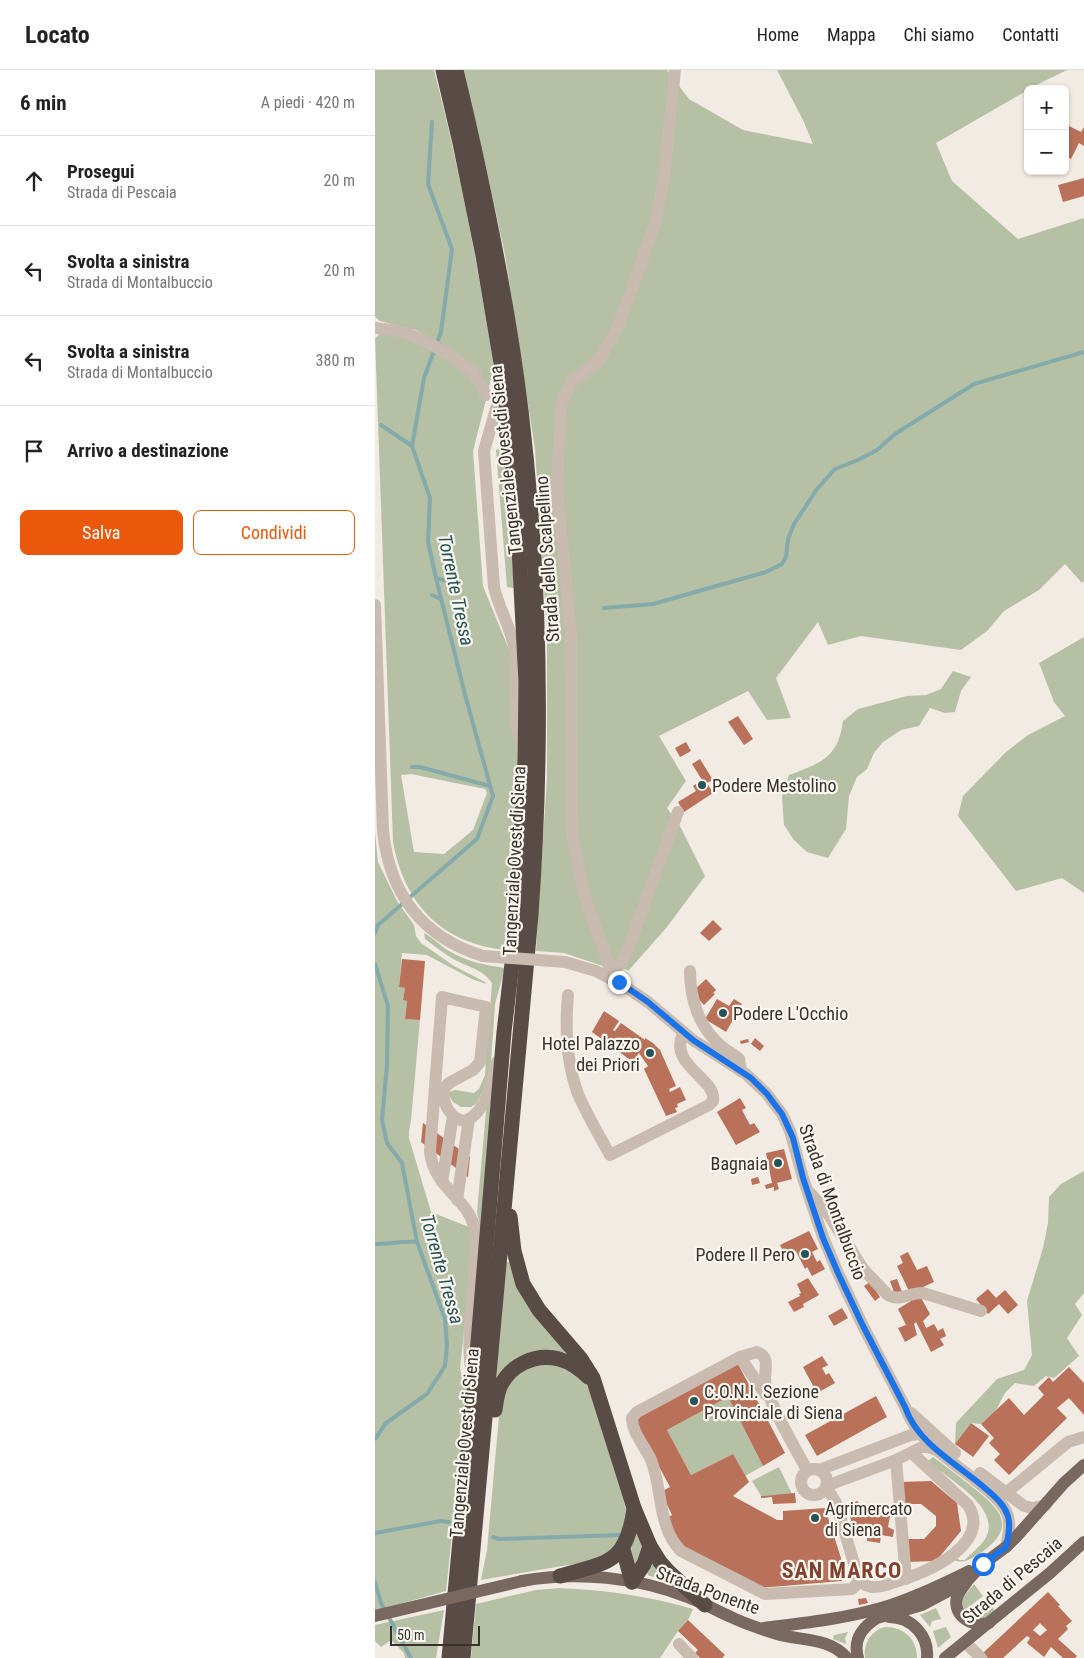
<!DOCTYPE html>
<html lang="it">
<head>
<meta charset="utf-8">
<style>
  :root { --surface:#fff; --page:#f6f6f6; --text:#222; --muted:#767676; --line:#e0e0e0; --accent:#ea580c }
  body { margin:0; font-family:"Roboto Condensed",sans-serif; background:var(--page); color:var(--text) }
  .controls { position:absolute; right:15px; top:15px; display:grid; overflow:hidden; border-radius:8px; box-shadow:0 1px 4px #0004 }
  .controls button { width:45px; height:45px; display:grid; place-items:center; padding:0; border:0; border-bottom:1px solid var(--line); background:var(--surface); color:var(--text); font:25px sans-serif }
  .scale { position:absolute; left:15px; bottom:12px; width:90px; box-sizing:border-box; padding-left:5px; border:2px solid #39312d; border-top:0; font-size:14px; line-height:18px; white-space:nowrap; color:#39312d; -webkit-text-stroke:4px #f9f5ef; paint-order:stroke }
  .stop { position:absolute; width:15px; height:15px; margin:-11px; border:4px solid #1a73e8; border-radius:50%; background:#fff }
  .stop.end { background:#1a73e8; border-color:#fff; box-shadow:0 1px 5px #0008 }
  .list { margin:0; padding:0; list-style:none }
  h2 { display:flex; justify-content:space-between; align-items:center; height:65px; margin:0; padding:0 20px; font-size:21px }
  h2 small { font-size:16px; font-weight:400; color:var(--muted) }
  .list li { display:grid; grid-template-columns:32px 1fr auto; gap:15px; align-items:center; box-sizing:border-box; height:90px; padding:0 20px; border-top:1px solid var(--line) }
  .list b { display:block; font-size:19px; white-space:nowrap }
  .list p { margin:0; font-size:16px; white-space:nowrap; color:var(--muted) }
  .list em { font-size:16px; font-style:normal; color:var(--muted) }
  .actions { display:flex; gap:10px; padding:15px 20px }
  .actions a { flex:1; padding:11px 0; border:1px solid var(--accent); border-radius:8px; text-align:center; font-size:18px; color:var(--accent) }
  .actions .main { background:var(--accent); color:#fff }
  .icon { flex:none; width:28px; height:28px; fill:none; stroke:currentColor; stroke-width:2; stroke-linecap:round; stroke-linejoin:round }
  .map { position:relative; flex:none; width:709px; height:1588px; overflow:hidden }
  header { display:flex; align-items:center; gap:30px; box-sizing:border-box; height:70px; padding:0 25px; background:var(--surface); border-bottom:1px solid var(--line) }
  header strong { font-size:24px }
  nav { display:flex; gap:28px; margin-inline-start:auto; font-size:18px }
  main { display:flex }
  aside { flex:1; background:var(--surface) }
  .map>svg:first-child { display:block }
  .green { fill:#b6c0a4; fill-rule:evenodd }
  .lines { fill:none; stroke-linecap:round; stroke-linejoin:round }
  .stream { stroke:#84aaac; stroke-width:4 }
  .building { fill:#ba7159; fill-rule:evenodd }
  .minor { stroke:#c9bbaf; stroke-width:12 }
  .major { stroke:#796860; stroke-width:12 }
  .highway { stroke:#594b45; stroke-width:15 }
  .minor-bridge { stroke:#c9bbaf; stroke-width:12 }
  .major-bridge { stroke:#796860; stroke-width:12 }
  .route { stroke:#1a73e8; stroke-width:6 }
  .poi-dot { fill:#265356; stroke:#f9f5ef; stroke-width:2 }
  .labels { text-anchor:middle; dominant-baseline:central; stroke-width:4.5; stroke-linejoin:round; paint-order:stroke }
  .street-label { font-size:18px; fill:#39312d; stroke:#f9f5ef }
  .poi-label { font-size:18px; fill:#39312d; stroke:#f9f5ef; text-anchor:start }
  .water-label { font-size:19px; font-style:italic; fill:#265356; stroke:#f9f5ef }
  .district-label { font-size:22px; font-weight:bold; letter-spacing:1px; fill:#80422e; stroke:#f9f5ef }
</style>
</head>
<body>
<header>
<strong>Locato</strong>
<nav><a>Home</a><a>Mappa</a><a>Chi siamo</a><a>Contatti</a></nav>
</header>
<main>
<aside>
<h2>6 min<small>A piedi · 420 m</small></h2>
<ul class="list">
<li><svg class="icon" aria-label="ahead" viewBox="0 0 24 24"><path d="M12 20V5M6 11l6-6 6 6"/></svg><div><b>Prosegui</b><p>Strada di Pescaia</p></div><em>20 m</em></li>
<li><svg class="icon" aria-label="left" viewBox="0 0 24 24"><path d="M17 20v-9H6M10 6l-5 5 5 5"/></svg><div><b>Svolta a sinistra</b><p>Strada di Montalbuccio</p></div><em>20 m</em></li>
<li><svg class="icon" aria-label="left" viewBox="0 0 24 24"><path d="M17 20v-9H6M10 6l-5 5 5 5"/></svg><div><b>Svolta a sinistra</b><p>Strada di Montalbuccio</p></div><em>380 m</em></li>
<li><svg class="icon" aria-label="arrive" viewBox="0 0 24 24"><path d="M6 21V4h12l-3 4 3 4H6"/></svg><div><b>Arrivo a destinazione</b></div></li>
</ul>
<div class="actions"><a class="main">Salva</a><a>Condividi</a></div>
</aside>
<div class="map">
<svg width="709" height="1588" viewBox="0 0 709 1588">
  <rect width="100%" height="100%" fill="#f2ebe3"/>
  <g class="green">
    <path d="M0,0H59C84,97 102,192 118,291V301L113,321L74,279L41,260L5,251L0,247Z"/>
    <path d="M88,0H292L314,29L368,60L438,74L428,50L402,0H692L653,19V20L561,73L577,111L643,169L709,148V511L707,513L690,494L664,520L629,541L612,561L586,580L486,566L453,575L443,552L401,608L416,648L392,650L373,621L284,666L311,711L292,738L306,758L330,806L292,857L254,900L225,895L189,883L161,881L172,707V563L160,379L130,185L115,115Z"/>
    <path d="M6,263L34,267L86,296L111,330L98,381L108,516L135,582L137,650L144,689L131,880C67,874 29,834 18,772L0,268ZM36,704L110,719L112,723L98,760L69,784L39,782L26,705Z"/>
    <path d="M123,379H127L130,382L139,518L132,517L121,380Z"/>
    <path d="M709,567V823L687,808L641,821L583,746L588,726L631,682L653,665L690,646L679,632L664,593Z"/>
    <path d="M578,601L596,607L586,621L580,642L570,643L555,638L544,656L526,660L508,672L499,683L492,699L482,707L474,726L471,759L453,788L432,782L419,770L409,755L407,727L414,705C446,693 463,688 468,651L483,639L532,626L551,625L566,619Z"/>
    <path d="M0,762L3,792L22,831L39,855L41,866L46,873L79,896L110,912L111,914L97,909L52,885L27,883L24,917L30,918L28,930L32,931L30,949L45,950L36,1050L34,1061V1068L56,1142L94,1157L97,1184L85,1299L92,1323L71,1521L0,1541Z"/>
    <path d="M49,863C59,868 66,877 76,882C93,892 111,895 130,898L120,934L115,1008L101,1034L96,1037H86L78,1032L74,1026V1022L80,1020L99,1023L104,1019L110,1005L117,913C109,900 93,897 80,890C69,884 60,876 50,869Z"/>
    <path d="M116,1027L107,1157L105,1156L102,1142L111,1041Z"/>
    <path d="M709,1101V1223L700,1234L707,1245L692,1268L704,1286L679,1308L671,1306L659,1316L640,1313L630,1323L621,1340L606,1354L596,1353L580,1374L581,1353L622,1309L649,1300L657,1285L652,1231L668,1178L673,1153L674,1127L686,1114Z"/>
    <path d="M133,1192H135L190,1279L189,1284L123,1310L120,1308L131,1193Z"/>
    <path d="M184,1293L210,1311L215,1321L250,1435L253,1450L247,1472L220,1492L187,1496L106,1510L112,1480L125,1335L131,1315L155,1295Z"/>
    <path d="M353,1327L388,1396L370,1406L358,1384L316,1405L292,1360Z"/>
    <path d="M558,1387C571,1396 583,1406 595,1415C621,1436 646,1455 607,1482C598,1487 590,1495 579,1490L581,1487L584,1490H590C596,1483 605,1477 610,1469C627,1442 582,1414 564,1400L561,1401L552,1392Z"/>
    <path d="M404,1397L417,1424L386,1426L377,1411Z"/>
    <path d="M263,1461C272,1477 268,1482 260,1496C257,1484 252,1471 263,1461Z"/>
    <path d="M278,1490L290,1506L289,1508L274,1506L271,1502Z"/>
    <path d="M599,1514L608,1526L589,1541L587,1529Z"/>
    <path d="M184,1518C230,1520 274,1526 318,1539L313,1550L303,1561L285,1588H96L101,1534L161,1520Z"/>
    <path d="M614,1533L620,1541L609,1550L596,1547Z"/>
    <path d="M561,1538L566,1549L557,1551L555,1557L545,1545Z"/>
    <path d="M69,1540L61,1588H30L29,1583L16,1570L6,1577L0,1571V1555Z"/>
    <path d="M510,1557C529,1557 542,1569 542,1588H490C488,1573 496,1561 510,1557Z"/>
    <path d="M571,1557L576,1567L563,1578L558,1561Z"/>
    <path d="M473,1562L470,1568L471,1574L458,1569L459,1565Z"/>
  </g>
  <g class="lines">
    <g class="stream">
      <path d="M6,355L37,376"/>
      <path d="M61,508L80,513"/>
      <path d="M57,525L66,529"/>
      <path d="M229,538L278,534L391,502L407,494L411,487L413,469L419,454L442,419L460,399L483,390L502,380L520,364L599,314L709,282"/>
      <path d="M37,697H45L115,716"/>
      <path d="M0,863L3,855L102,769L118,726L89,621L61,508L53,472L55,428L37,376L49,308L66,262L77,179L53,114L57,52"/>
      <path d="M0,894L13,936L12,995L7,1050L12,1073L27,1093L42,1172L70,1249L72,1275L70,1296L52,1324L11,1353L0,1369"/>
      <path d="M0,1174C14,1174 28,1171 42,1172"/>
      <path d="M0,1463L66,1451L74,1452"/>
      <path d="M118,1467L124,1469L245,1465"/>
      <path d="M0,1512L6,1533L36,1588"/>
    </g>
  </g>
  <g class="building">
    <path d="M692,55L706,62L709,57V76L704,73L696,89L690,86V59Z"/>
    <path d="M709,108V126L688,132L683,115Z"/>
    <path d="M363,646L378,669L369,675L353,652Z"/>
    <path d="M311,672L316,681L305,687L300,678Z"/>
    <path d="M325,689L338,710L332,713L338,723L309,742L303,732L321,721L318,716L327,710L317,694Z"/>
    <path d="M338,850L347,859L334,871L325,863Z"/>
    <path d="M27,889L50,891L45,950L30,949L32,931L28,930L30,918L24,917Z"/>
    <path d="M331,909L341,920L338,923L340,924L329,935L317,922Z"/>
    <path d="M342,929L354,936L359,929L367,934L351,962L330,949Z"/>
    <path d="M229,941L244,951L238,960L240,961L246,953L270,970V968L278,973L285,980L301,1016L294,1019L295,1022L305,1017L311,1030L302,1034L303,1037L300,1038L302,1042L291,1046L269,999L273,996L264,983L258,992L217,962Z"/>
    <path d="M380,968L389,976L385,981L376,974Z"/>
    <path d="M373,969L374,972L366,974L365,971Z"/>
    <path d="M365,1028L371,1038L367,1040L375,1055L379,1053L385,1062L361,1075L342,1042Z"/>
    <path d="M48,1053L95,1087L93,1107L46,1072Z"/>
    <path d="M409,1079L417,1109L402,1113L404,1119L399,1121V1117L391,1119L390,1115L397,1113L391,1083Z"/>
    <path d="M383,1107L385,1113L377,1115L376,1109Z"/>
    <path d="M434,1161L443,1179L437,1182L442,1192L445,1190L450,1199L437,1206L432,1197L430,1199L421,1181L400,1191L396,1183L407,1179L405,1175Z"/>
    <path d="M533,1182L542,1200L552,1196L559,1212L535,1223L522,1196L528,1193L525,1186Z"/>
    <path d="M433,1208L444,1225L428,1234L429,1237L419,1242L413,1232L425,1226L424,1224L426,1223L422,1214Z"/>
    <path d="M522,1209L527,1222L520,1225L515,1211Z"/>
    <path d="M495,1212L505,1227L500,1231L489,1216Z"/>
    <path d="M613,1219L621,1228L630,1220L643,1235L633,1244L624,1234L613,1244L601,1229Z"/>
    <path d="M545,1226L555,1244L548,1251L551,1258L559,1254L563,1261L568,1258L571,1266L565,1269L569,1275L556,1282L541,1252L539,1254L542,1265L530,1272L523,1258L531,1255L523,1239L536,1231L533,1227Z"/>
    <path d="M467,1238L473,1248L459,1256L453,1246Z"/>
    <path d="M447,1286L453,1295L447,1298L451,1305L454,1303L460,1313L442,1323L428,1297Z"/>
    <path d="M362,1292L410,1383L388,1396L353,1327L292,1360L316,1405L358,1384L374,1412L358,1426L402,1450H408V1441L450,1438L466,1488L467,1511L384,1518L304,1476L290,1449L297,1445L286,1422L295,1417L259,1350Z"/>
    <path d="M694,1297L709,1313V1345L694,1328L682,1338L692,1348L634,1405L619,1390L625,1384L614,1373L619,1368L606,1354L634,1328L649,1345L669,1325L663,1318L674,1307L678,1312Z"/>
    <path d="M501,1326L512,1347L442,1386L430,1365Z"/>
    <path d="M596,1353L614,1366L598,1387L580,1374Z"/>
    <path d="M556,1411L582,1433L586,1461L561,1491L532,1492L531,1469H549L561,1456V1446L546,1434H528L525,1412Z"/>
    <path d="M420,1423L421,1433L398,1434L397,1427L386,1428V1426Z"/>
    <path d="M482,1431L485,1434L516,1441L513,1457L519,1460L518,1467L506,1465L505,1473L492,1471L493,1463L479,1461L472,1435Z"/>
    <path d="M673,1522L685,1535L683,1536L697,1551L691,1556L693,1559L683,1569L702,1586L700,1588H688L676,1577L669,1587L652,1573L655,1568L652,1566L628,1588H613L608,1583ZM665,1553L672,1560L665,1566L658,1560Z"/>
    <path d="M491,1528L493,1533L484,1535L483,1529Z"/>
    <path d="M313,1550L350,1585L347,1588H325L320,1583L323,1580L303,1561Z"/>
  </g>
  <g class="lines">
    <g class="minor">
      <path d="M0,258C12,259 23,260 34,264C52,271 91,292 102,308C105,313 108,320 111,325"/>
      <path d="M128,314L109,381L119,517C124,539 136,558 140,580L141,655L147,676"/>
      <path d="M0,535L8,760C14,823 47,867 108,886"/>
      <path d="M190,892L221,901L251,917L273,932L318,970L371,1004L392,1024L407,1044L415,1061L428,1108L448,1167L463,1203L488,1256L530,1337C543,1374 583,1394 611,1419C620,1427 629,1434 633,1446C636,1456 633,1467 631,1477"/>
      <path d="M235,900L246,894L250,887L303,742"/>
      <path d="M315,901C315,929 324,957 345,975C351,981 359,984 364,989L366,1001"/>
      <path d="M235,908L233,892L209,825L197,764L196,565L182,417L186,334L197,312L225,289L244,254L280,154L289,109L300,0"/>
      <path d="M193,925C190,958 191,992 203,1024C212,1045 224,1065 235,1085L334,1035L338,1031C342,1008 293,996 308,963"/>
      <path d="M67,1112L78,1046"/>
      <path d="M435,1123L452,1142L488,1199L513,1225C524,1232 536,1222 548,1223L606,1241"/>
      <path d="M82,1130L94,1049"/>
      <path d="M365,1287L390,1324"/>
      <path d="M97,1306C91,1272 97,1237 99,1202C100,1187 103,1171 99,1156C92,1128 58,1117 55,1081L67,927L111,937L105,992L98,1000L74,1013L68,1020C68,1035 76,1050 91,1051C112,1041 117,1012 122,992"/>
      <path d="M536,1343L580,1383"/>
      <path d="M537,1383L593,1435C618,1474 551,1503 523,1511C515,1514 505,1518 497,1517C491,1516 487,1514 484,1510L461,1433L451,1416L521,1390L547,1377H553L562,1380"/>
      <path d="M521,1390L531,1509"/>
      <circle cx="439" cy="1412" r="13"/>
      <path d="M432,1400C422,1381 390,1328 390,1309C390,1298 395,1287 382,1282L365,1287L262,1342L257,1348C257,1363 270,1376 276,1390C288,1419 282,1457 306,1481L390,1524L477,1519L481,1515L484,1510"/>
      <path d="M444,1400L536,1365L544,1364L550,1365"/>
      <path d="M605,1403L649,1436L658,1438L671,1435"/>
      <path d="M631,1423L693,1372L709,1367"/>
      <path d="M590,1572L606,1588"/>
      <path d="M304,1574L317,1588"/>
    </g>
    <g class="major">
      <path d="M147,1511C201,1501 263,1507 315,1528C329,1533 342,1541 356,1547C370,1554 386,1559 402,1564C426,1571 454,1567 472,1588"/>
      <path d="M591,1513C588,1517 584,1522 582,1527C577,1547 598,1557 614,1553"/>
      <path d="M514,1547C537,1547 554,1566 552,1588"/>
      <path d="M389,1558C428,1553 468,1549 506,1538C537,1529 566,1515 594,1501"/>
      <path d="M483,1588C478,1570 486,1558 502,1548L547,1535L592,1511L608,1494L631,1477L642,1466L689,1413L709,1395"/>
      <path d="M570,1588L675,1503L709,1472"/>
    </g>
    <g class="highway">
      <path d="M68,0L85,73L108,186L129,311L142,441L151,612L150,692L142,851L129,962L99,1320L74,1588"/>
      <path d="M81,0C108,112 132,226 146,340C166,508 168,677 156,845L88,1588"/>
      <path d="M135,1146L139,1181L148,1214L164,1240L206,1289L218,1308L259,1438L275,1476L285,1492L293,1501L330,1535"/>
      <path d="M120,1340C121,1333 122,1324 125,1317C135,1295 160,1283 184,1289C195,1292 205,1299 213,1307"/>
      <path d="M248,1479L257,1512"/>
      <path d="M185,1506C233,1492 251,1494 259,1439"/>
      <path d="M257,1512L269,1494L275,1476"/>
    </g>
    <path class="minor-bridge" d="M108,886L190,892"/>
    <path class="major-bridge" d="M0,1546L147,1511"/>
  </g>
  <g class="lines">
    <path class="route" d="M244,912L273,932L318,970L376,1008L392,1024L407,1044L418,1068L428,1108L448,1168L463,1203L488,1256L530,1337C543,1375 583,1394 611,1419C620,1427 629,1434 633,1446C636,1456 633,1467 631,1477L608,1494"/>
  </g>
  <g class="poi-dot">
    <circle cx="327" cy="715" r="5"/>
    <circle cx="348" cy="943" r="5"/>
    <circle cx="275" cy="983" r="5"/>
    <circle cx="403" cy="1093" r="5"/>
    <circle cx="430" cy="1184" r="5"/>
    <circle cx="319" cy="1331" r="5"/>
    <circle cx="440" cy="1448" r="5"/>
  </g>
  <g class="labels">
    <g class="street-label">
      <text transform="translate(130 390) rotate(-96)">Tangenziale Ovest di Siena</text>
      <text transform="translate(172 489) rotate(-94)">Strada dello Scalpellino</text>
      <text transform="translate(139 791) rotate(-87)">Tangenziale Ovest di Siena</text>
      <text transform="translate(458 1132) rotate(70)">Strada di Montalbuccio</text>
      <text transform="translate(89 1373) rotate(-85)">Tangenziale Ovest di Siena</text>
      <text transform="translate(637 1510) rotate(-40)">Strada di Pescaia</text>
      <text transform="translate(333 1520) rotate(20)">Strada Ponente</text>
    </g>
    <g class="poi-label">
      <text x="337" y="715">Podere Mestolino</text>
      <text x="358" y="943">Podere L'Occhio</text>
      <text x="265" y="973" text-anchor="end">Hotel Palazzo<tspan x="265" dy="21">dei Priori</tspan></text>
      <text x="393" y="1093" text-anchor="end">Bagnaia</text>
      <text x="420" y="1184" text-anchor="end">Podere Il Pero</text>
      <text x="329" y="1321">C.O.N.I. Sezione<tspan x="329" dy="21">Provinciale di Siena</tspan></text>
      <text x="450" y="1438">Agrimercato<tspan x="450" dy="21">di Siena</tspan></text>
    </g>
    <g class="water-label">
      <text transform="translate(81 520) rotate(78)">Torrente Tressa</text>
      <text transform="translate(67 1199) rotate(74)">Torrente Tressa</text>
    </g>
    <g class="district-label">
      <text x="467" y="1500">SAN MARCO</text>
    </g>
  </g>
</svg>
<div class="controls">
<button>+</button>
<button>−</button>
</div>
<div class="scale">50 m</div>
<div class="stop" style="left:608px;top:1494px"></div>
<div class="stop end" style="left:244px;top:912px"></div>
</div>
</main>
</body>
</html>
